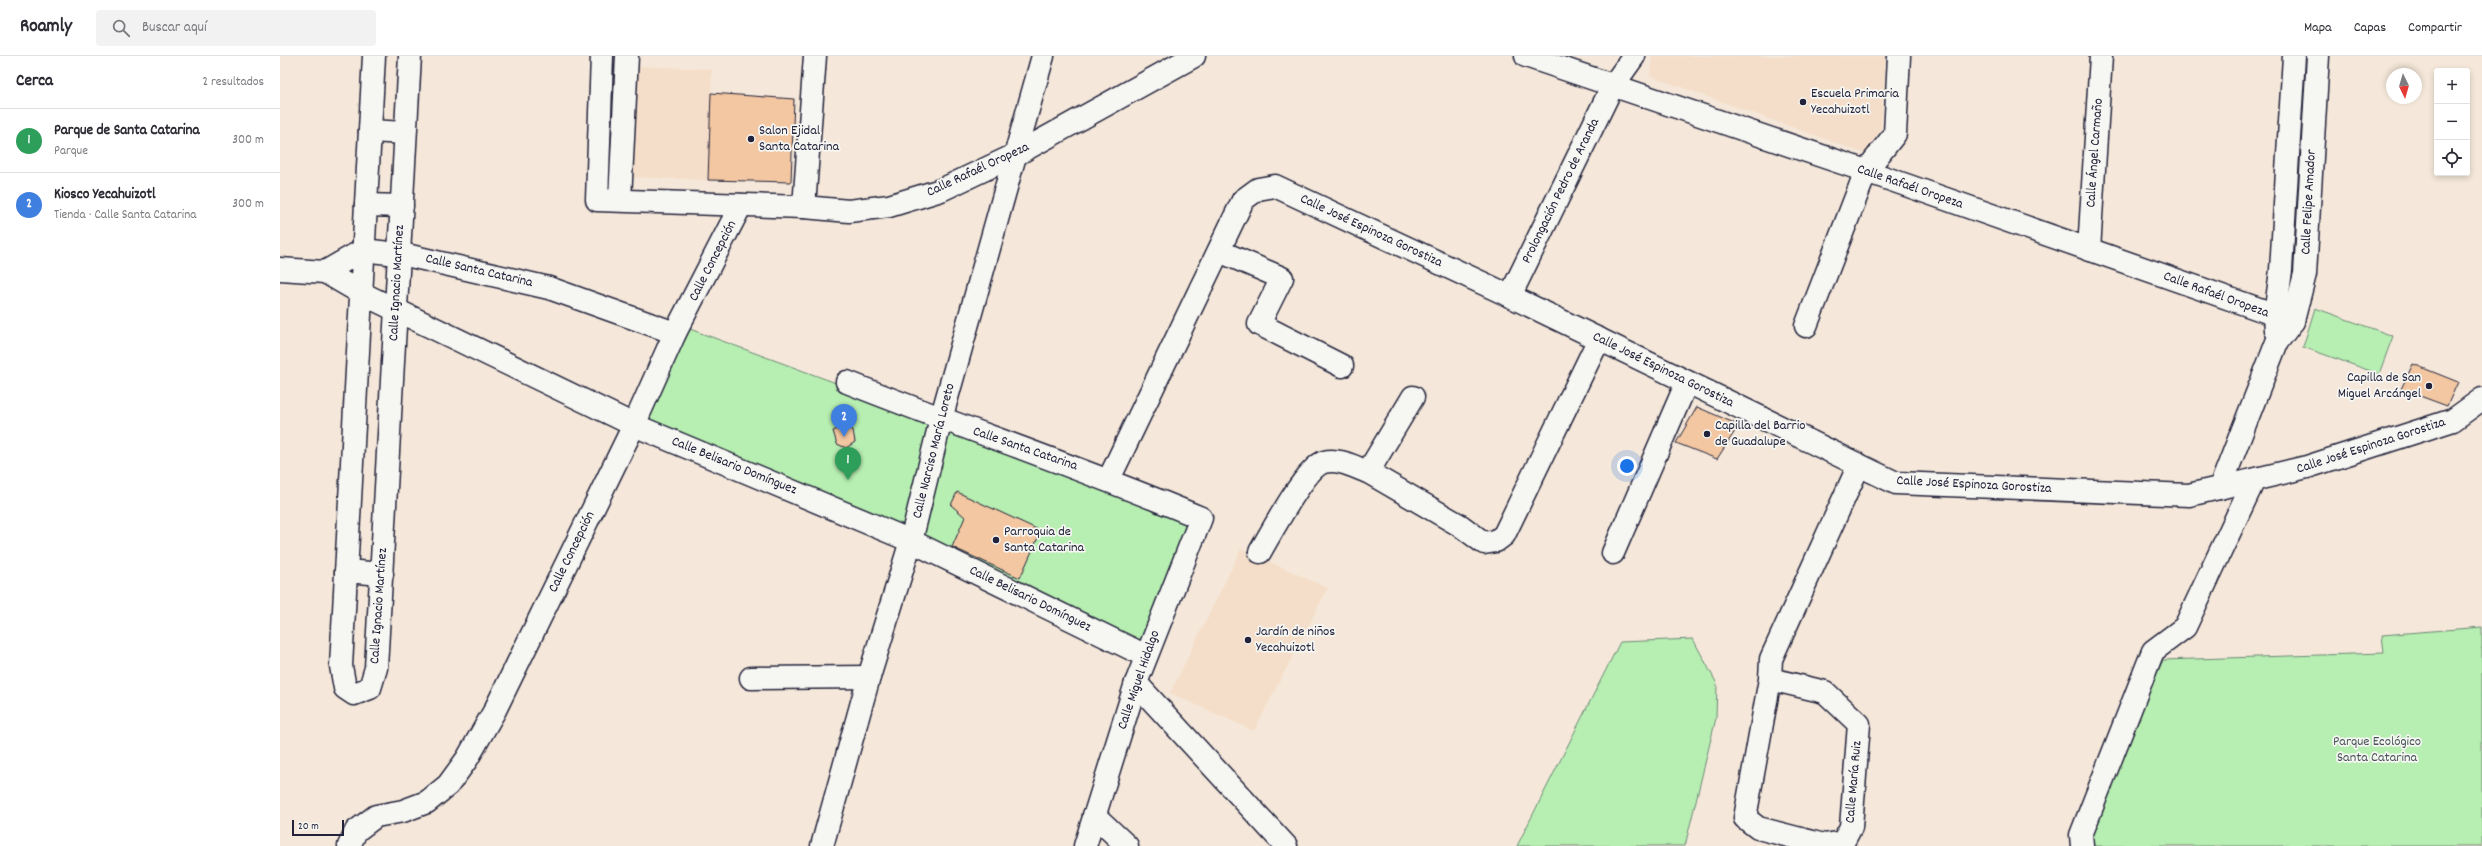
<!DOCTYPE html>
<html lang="es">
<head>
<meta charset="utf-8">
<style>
  :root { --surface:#fff; --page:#f2f2f3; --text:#2b2b33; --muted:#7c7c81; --line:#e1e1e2; --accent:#ea580c }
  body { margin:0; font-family:Dekko,sans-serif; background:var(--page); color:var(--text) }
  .controls { position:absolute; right:12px; top:12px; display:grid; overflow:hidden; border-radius:4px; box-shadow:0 2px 6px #0003 }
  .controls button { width:36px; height:36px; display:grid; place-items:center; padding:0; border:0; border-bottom:1px solid var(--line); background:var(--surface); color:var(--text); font:20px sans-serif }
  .compass { position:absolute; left:2106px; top:12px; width:36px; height:36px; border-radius:50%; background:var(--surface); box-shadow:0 2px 6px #0003; rotate:175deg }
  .scale { position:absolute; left:12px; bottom:10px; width:52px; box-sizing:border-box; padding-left:4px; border:2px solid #22223b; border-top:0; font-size:11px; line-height:14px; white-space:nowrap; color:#22223b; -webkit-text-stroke:3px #f6f6f2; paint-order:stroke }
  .you { position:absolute; left:1347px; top:410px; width:14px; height:14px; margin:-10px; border:3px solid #fff; border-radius:50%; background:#1a73e8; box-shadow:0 0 0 6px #1a73e833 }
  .badge { display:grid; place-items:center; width:26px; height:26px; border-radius:50%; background:var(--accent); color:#fff; font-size:13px; font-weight:700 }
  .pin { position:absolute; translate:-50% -33px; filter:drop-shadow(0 1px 2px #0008) }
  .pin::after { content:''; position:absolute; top:21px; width:14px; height:12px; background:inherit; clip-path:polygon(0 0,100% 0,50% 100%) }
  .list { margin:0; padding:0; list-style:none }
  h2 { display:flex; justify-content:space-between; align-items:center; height:52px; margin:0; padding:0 16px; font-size:17px }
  h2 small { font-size:13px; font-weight:400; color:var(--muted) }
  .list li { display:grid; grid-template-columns:26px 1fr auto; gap:12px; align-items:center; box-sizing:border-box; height:64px; padding:0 16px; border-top:1px solid var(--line) }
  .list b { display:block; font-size:15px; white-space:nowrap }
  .list p { margin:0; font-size:13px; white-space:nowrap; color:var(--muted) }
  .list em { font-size:13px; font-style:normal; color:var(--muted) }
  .icon { flex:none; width:22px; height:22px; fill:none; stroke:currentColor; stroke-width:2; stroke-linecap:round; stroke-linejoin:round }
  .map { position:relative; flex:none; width:2202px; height:790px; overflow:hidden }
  header { display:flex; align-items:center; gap:24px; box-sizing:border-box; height:56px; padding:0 20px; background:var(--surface); border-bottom:1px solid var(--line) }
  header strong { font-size:19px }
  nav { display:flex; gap:22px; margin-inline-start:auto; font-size:14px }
  .search { width:280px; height:36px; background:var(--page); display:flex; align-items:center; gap:10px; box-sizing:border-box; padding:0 14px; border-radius:4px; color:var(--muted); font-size:15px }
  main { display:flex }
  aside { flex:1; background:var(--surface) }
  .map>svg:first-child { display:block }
  .built { fill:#f4dec9 }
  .green { fill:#b7eeb1; stroke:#6c8876 }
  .building { fill:#f2c7a1; stroke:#22223b }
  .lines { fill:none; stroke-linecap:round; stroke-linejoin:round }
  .minor-casing { stroke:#22223b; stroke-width:25 }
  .minor { stroke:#f6f6f2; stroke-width:22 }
  .poi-dot { fill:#22223b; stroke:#f6f6f2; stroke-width:1.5 }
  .labels { text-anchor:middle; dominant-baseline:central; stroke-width:3.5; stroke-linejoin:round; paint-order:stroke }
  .poi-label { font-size:14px; fill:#22223b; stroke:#f6f6f2; text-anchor:start }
  .street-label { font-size:14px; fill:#22223b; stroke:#f6f6f2 }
  .park-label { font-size:14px; fill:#475558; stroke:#f6f6f2 }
</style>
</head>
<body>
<header>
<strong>Roamly</strong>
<div class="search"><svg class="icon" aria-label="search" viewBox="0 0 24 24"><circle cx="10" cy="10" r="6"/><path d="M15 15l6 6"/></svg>Buscar aquí</div>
<nav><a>Mapa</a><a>Capas</a><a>Compartir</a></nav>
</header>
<main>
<aside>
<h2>Cerca<small>2 resultados</small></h2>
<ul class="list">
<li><span class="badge" style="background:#2e9e5b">1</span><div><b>Parque de Santa Catarina</b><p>Parque</p></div><em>300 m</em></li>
<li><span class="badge" style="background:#3f7fe0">2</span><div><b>Kiosco Yecahuizotl</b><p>Tienda · Calle Santa Catarina</p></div><em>300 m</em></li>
</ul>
</aside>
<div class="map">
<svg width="2202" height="790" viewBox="0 0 2202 790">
  <rect width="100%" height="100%" fill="#f5e8da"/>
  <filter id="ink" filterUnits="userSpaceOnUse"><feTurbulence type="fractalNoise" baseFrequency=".025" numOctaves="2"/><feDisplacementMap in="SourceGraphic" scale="8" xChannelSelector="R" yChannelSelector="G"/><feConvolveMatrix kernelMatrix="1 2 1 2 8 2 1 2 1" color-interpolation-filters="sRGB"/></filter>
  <g filter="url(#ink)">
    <g class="built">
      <path d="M1372,0H1606L1601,73L1586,98L1370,20Z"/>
      <path d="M356,10L432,13L428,124L351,121Z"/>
      <path d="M961,493L1048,532L974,675L890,637Z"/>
    </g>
    <g class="green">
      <path d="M2035,252L2113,280L2099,318L2023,291Z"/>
      <path d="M399,269L659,365L626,484L352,362Z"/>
      <path d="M661,368L921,462L869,590L628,487Z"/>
      <path d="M2202,571V790H1805L1804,779L1883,604L2104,597L2102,579Z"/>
      <path d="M1413,583L1437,628L1436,662L1405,790H1237L1340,586Z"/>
    </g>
    <g class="building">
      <path d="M431,37L514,43L511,126L428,124Z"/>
      <path d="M2133,308L2178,326L2167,350L2121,333Z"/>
      <path d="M1417,351L1459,369L1437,403L1396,387Z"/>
      <path d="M564,370L573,374L575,386L566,392L557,388L553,375Z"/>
      <path d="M677,436L761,475L740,522L672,491L685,461L671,449Z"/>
    </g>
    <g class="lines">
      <defs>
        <g id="minor">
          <path d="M94,0L61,610L65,632L74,638L90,632L96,612L130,0"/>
          <path d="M322,0L317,144L524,151L569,155L609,150L661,134L735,99L914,0"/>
          <path d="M1246,0L1586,115L2013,265"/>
          <path d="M90,75L125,77"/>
          <path d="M340,144L347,0"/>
          <path d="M86,149L122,150"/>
          <path d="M524,151L535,0"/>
          <path d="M1809,194L1821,0"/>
          <path d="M939,195L1002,222L979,268L1062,310"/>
          <path d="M0,213L45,216L83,194L126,199L269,232L395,277"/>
          <path d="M45,216L81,237L354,369L631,485L866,600"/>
          <path d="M1230,240L1332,31L1354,0"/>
          <path d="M1526,270L1586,115L1615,78L1619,0"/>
          <path d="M1996,274L1995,260L2001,214L2014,0"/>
          <path d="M567,326C685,373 805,413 921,462L856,627L805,790"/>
          <path d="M1133,341L1088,416L1181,470L1204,487L1216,485L1224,479L1319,283"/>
          <path d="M829,423L963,144L978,133L995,130L1230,240L1616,427L1909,439L2027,411L2173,364L2202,343"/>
          <path d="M1940,432L1997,286L2013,265L2025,218L2038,0"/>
          <path d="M980,496C991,477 1026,411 1044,406C1059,402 1074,411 1088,416"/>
          <path d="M1333,497L1407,326"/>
          <path d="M66,515L102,518"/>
          <path d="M471,622L589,621"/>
          <path d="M1490,623L1545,636L1579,668L1571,771L1563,786L1544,789L1478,772L1465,762L1490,623L1491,603L1579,409"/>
          <path d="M856,627L1006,790"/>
          <path d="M814,759L847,790"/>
          <path d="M69,790L76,775L96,760L123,755L147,746L168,729L187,703L215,654L354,369L395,277L461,149"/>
          <path d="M542,790L589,621L631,485L661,363L763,0"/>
          <path d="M1802,790L1801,779L1873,595L1905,571L1974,424"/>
        </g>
      </defs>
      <use href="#minor" class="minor-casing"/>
      <use href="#minor" class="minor"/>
    </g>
  </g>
  <g class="poi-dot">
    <circle cx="1523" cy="46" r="4"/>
    <circle cx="471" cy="83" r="4"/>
    <circle cx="2149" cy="330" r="4"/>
    <circle cx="1427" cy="378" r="4"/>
    <circle cx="716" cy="484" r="4"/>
    <circle cx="968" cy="584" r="4"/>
  </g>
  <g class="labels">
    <g class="poi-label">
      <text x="1531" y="38">Escuela Primaria<tspan x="1531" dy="16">Yecahuizotl</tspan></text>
      <text x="479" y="75">Salon Ejidal<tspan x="479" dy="16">Santa Catarina</tspan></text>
      <text x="2141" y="322" text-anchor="end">Capilla de San<tspan x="2141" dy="16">Miguel Arcángel</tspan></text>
      <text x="1435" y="370">Capilla del Barrio<tspan x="1435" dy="16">de Guadalupe</tspan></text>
      <text x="724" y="476">Parroquia de<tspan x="724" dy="16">Santa Catarina</tspan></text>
      <text x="976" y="576">Jardín de niños<tspan x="976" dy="16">Yecahuizotl</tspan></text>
    </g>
    <g class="street-label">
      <text transform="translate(1815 97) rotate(-86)">Calle Ángel Carmaño</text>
      <text transform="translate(698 114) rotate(-25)">Calle Rafaél Oropeza</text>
      <text transform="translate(1630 131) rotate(19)">Calle Rafaél Oropeza</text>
      <text transform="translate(1281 135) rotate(-64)">Prolongación Pedro de Aranda</text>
      <text transform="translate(2029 146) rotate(-87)">Calle Felipe Amador</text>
      <text transform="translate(1091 175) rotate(25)">Calle José Espinoza Gorostiza</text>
      <text transform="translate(433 205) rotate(-63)">Calle Concepción</text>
      <text transform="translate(199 215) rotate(13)">Calle Santa Catarina</text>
      <text transform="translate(117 227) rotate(-87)">Calle Ignacio Martínez</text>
      <text transform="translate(1936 239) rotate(20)">Calle Rafaél Oropeza</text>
      <text transform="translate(1383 314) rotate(26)">Calle José Espinoza Gorostiza</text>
      <text transform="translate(2091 390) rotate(-18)">Calle José Espinoza Gorostiza</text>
      <text transform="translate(745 393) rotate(19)">Calle Santa Catarina</text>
      <text transform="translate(654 395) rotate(-76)">Calle Narciso María Loreto</text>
      <text transform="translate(454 410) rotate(22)">Calle Belisario Domínguez</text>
      <text transform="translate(1694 429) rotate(3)">Calle José Espinoza Gorostiza</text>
      <text transform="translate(292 496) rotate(-64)">Calle Concepción</text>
      <text transform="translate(750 543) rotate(26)">Calle Belisario Domínguez</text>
      <text transform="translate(99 550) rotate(-86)">Calle Ignacio Martínez</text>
      <text transform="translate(859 624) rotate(-71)">Calle Miguel Hidalgo</text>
      <text transform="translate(1574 726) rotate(-85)">Calle María Ruiz</text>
    </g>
    <g class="park-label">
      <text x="2097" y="686">Parque Ecológico<tspan x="2097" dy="16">Santa Catarina</tspan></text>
    </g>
  </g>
</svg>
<div class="controls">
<button>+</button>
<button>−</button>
<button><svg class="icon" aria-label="locate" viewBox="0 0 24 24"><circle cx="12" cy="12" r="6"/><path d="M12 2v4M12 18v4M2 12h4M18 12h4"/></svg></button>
</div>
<svg class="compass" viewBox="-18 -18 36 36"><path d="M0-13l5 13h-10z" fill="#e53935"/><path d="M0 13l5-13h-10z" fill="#7c7c81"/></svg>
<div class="scale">20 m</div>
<div class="you"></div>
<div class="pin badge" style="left:568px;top:424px;background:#2e9e5b">1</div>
<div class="pin badge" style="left:564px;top:381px;background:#3f7fe0">2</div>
</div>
</main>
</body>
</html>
